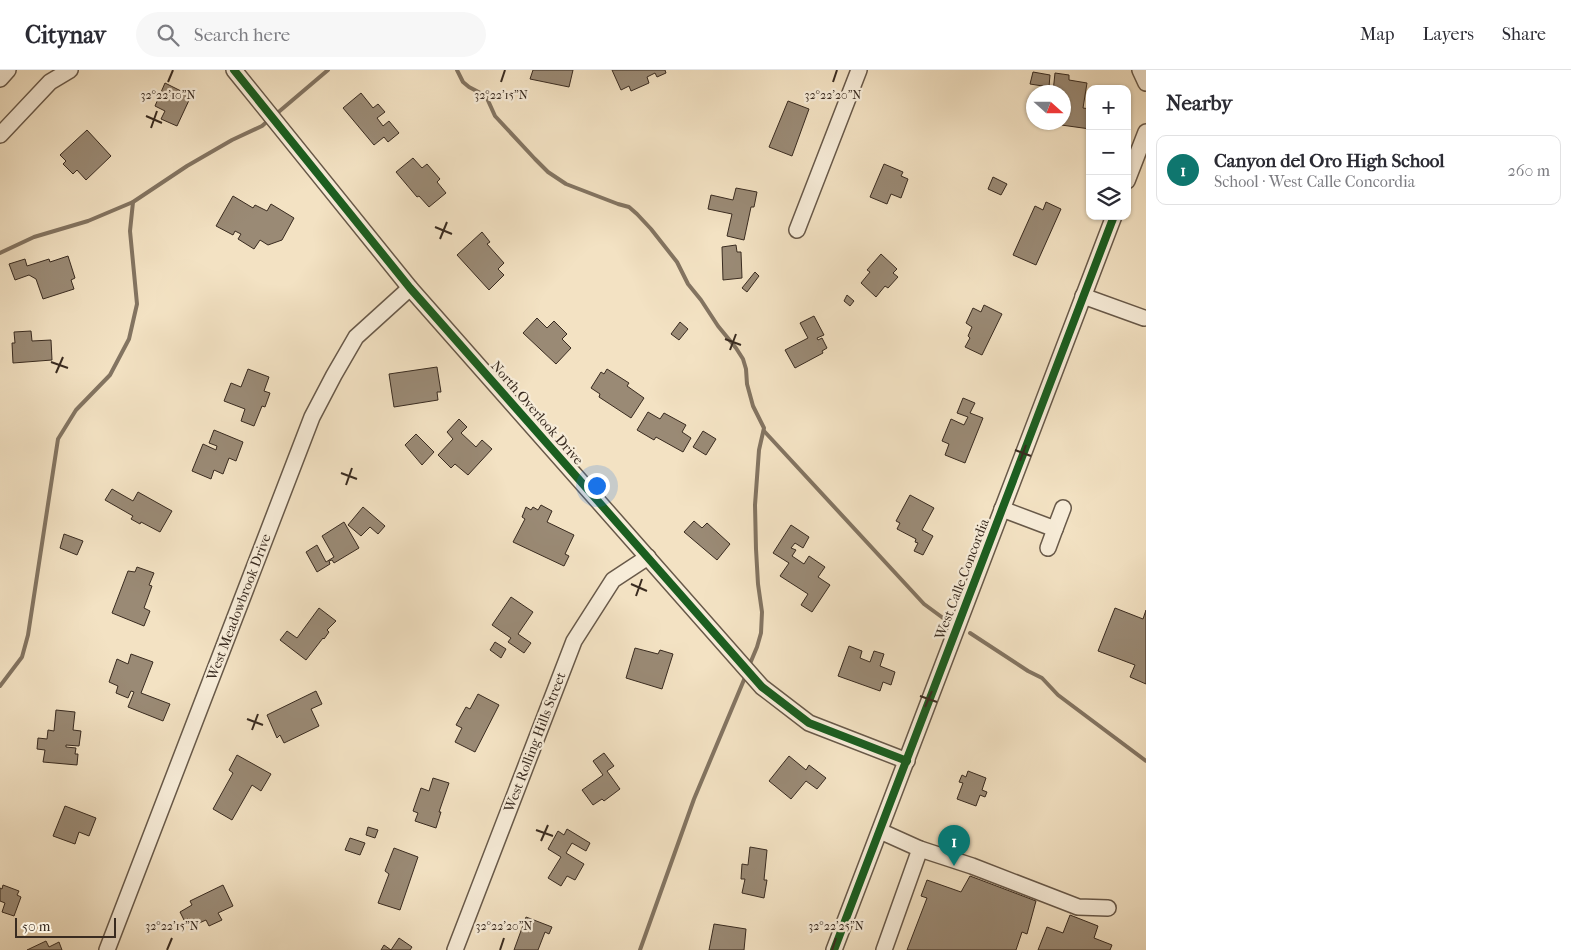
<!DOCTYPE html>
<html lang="en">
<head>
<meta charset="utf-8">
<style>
	body { margin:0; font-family:"IM FELL French Canon",serif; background:#f7f7f7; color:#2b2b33 }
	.controls { position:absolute; right:15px; top:15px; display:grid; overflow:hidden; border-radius:10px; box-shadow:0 1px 4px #0004 }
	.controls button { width:45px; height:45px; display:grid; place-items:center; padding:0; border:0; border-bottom:1px solid #e1e1e2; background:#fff; color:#2b2b33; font:25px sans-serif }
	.compass { position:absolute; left:1026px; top:15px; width:45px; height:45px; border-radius:50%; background:#fff; box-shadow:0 1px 4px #0004; rotate:111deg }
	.scale { position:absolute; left:15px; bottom:12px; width:101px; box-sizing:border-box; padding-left:5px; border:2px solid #392b20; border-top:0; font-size:14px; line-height:18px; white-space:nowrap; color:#392b20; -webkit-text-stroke:4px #f7ecd8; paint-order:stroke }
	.you { position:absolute; left:596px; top:415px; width:18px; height:18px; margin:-12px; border:4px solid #fff; border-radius:50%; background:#1a73e8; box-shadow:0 0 0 8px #1a73e833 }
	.badge { display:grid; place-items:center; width:32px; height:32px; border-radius:50%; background:#0f766e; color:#fff; font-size:16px; font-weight:700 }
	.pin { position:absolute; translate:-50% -41px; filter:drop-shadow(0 1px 2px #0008) }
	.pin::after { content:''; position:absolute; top:26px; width:18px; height:15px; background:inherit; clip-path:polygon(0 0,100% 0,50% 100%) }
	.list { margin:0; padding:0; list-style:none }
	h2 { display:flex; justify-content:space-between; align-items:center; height:65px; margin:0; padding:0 20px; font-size:21px }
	h2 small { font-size:16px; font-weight:400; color:#7c7c81 }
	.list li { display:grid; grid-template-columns:32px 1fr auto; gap:15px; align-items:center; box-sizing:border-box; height:70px; margin:0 10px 10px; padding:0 10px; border:1px solid #e1e1e2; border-radius:10px }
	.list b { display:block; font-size:19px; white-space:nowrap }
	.list p { margin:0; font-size:16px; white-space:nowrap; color:#7c7c81 }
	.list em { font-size:16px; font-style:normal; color:#7c7c81 }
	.icon { flex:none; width:28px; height:28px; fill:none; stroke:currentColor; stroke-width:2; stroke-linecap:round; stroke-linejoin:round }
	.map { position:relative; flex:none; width:1146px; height:880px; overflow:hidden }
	header { display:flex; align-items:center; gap:30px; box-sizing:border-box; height:70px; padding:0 25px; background:#fff; border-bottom:1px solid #e1e1e2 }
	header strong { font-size:24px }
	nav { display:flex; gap:28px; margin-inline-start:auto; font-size:18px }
	.search { width:350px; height:45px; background:#f7f7f7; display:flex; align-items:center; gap:12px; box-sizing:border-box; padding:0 18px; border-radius:28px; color:#7c7c81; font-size:19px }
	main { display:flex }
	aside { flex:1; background:#fff }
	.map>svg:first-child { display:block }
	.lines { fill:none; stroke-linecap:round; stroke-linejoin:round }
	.stream { stroke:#837461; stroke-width:4 }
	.building { fill:#9a8a75; stroke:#392b20 }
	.minor-casing { stroke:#685949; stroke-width:18 }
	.minor { stroke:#f7ecd8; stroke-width:15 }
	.cycleway-casing { stroke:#f7ecd8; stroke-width:11 }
	.cycleway { stroke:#1b5e20; stroke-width:8 }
	.ticks { fill:none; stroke:#392b20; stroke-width:2 }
	.labels { text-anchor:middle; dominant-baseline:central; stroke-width:4.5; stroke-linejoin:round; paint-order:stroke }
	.street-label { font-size:14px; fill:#392b20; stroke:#f7ecd8 }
	.ticks-label { font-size:12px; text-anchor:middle; fill:#392b20; stroke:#f7ecd8; stroke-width:4.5; stroke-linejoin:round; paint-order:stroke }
</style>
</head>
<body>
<header>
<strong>Citynav</strong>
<div class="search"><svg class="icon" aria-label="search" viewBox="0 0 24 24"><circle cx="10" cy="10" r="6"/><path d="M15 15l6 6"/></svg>Search here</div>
<nav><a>Map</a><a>Layers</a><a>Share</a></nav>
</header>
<main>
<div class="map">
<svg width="1146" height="880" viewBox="0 0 1146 880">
	<rect width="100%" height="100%" fill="#f3e2c3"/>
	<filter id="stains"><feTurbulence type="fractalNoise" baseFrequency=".004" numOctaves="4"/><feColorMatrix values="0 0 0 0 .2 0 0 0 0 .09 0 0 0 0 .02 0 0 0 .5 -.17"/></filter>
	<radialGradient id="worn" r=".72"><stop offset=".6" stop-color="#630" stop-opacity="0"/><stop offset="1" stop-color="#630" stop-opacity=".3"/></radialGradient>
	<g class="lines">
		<g class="stream">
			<path d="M 457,0 L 463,12 L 469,17 L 486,26 L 495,46 L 535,89 L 548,102 L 566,114 L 618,134 L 629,137 L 637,144 L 651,159 L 677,192 L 688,214 L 701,230 L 718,256 L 736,278 L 743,289 L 746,299 L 747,314 L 753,336 L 764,358 L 759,380 L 755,435 L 756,479 L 758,514 L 762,542 L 761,563 L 757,577 L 749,596"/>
			<path d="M 275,45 L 328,0"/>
			<path d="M 0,183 L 34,167 L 88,151 L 133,132 L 187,96 L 232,70 L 262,56 L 270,49"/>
			<path d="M 764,361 L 924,534 L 943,548"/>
			<path d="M 970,563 L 1028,601 L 1042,608 L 1058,625 L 1146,691"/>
			<path d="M 0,616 L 22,587 L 28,565 L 58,369 L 76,340 L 110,305 L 129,269 L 137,234 L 130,161 L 133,132"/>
			<path d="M 640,880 L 694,729 L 746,605"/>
		</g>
	</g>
	<g class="building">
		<path d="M 533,0 L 573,0 L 569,17 L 530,9 Z"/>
		<path d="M 612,0 L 665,0 L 666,3 L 657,7 L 655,3 L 647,7 L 649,13 L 631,21 L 629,16 L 621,20 Z"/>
		<path d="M 1033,2 L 1050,5 L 1049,17 L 1030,14 Z"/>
		<path d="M 1055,3 L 1069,5 L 1069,10 L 1087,13 L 1083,38 L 1090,39 L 1090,59 L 1054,54 L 1054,52 L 1064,52 L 1064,22 L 1053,22 Z"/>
		<path d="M 165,13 L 191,26 L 177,56 L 161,49 L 165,41 L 155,36 Z"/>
		<path d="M 361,23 L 373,38 L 378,34 L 385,42 L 377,48 L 383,56 L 389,51 L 399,63 L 388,72 L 384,67 L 374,75 L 343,38 Z"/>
		<path d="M 788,31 L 809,39 L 792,86 L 769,77 Z"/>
		<path d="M 87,60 L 111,86 L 86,110 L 77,100 L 73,104 L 63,94 L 66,91 L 60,85 Z"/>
		<path d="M 413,88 L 422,98 L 427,94 L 440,109 L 437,112 L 446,123 L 429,137 L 419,126 L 417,127 L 396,102 Z"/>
		<path d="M 884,94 L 903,102 L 901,106 L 908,109 L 901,128 L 891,124 L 887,134 L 870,127 Z"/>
		<path d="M 993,107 L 1007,114 L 1001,125 L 988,119 Z"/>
		<path d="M 736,118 L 757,122 L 754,137 L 751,137 L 744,170 L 727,166 L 732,144 L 708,139 L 711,125 L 733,130 Z"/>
		<path d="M 233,126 L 253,138 L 255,135 L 267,141 L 271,134 L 294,148 L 282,170 L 268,175 L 260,170 L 254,179 L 238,169 L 241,164 L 235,161 L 233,165 L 216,156 Z"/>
		<path d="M 1046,132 L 1061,139 L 1036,195 L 1013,185 L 1035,136 L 1043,140 Z"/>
		<path d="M 482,162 L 490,172 L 487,174 L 504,193 L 498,199 L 504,205 L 489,220 L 457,185 Z"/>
		<path d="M 736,175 L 737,182 L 741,182 L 742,208 L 723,210 L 722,177 Z"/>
		<path d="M 881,184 L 897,199 L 893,203 L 898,207 L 888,218 L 885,216 L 876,227 L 861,213 L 870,202 L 867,200 Z"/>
		<path d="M 68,186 L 75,208 L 71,210 L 74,219 L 43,229 L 36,209 L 29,205 L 15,210 L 9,194 L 25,189 L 27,196 L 49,189 L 50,192 Z"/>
		<path d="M 755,202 L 759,206 L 747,222 L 742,218 Z"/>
		<path d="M 847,225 L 854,231 L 850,236 L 844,231 Z"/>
		<path d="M 984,235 L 1002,244 L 982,285 L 965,277 L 970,268 L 968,266 L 972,257 L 966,253 L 973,238 L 981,242 Z"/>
		<path d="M 814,246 L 824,265 L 817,268 L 818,270 L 822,268 L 827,278 L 822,281 L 823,283 L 795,298 L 785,280 L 808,268 L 800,253 Z"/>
		<path d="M 537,248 L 547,258 L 554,251 L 567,264 L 562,269 L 571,278 L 556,294 L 523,263 Z"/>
		<path d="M 680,252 L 688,259 L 679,270 L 671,264 Z"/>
		<path d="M 31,261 L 32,271 L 51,270 L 52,290 L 13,293 L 12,273 L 15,273 L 14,262 Z"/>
		<path d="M 437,297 L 441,322 L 437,322 L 438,330 L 394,337 L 389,304 Z"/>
		<path d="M 248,299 L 269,307 L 264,321 L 270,323 L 265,337 L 262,336 L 254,356 L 241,351 L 245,339 L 224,331 L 231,313 L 241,317 Z"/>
		<path d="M 607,299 L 629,313 L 627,316 L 644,328 L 631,348 L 599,327 L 600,324 L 591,318 L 601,302 L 604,304 Z"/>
		<path d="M 963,328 L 975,333 L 970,343 L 983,348 L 965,393 L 945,385 L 949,374 L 942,371 L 951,349 L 964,355 L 968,347 L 957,343 Z"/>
		<path d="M 648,342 L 660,349 L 664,343 L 686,355 L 682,362 L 691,368 L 683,382 L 656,367 L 654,370 L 637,360 Z"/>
		<path d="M 459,349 L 467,357 L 461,363 L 476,377 L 482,370 L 492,379 L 468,405 L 455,394 L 451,398 L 438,385 L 453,369 L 447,362 Z"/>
		<path d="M 214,360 L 243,372 L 236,391 L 229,388 L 223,404 L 214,400 L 211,409 L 192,401 L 203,374 L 216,380 L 217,376 L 209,373 Z"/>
		<path d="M 703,361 L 716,369 L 706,385 L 693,377 Z"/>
		<path d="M 416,364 L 434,382 L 422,395 L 405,375 Z"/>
		<path d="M 112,419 L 133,431 L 138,422 L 172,441 L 160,462 L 141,452 L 140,454 L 131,449 L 133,446 L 105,430 Z"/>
		<path d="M 910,425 L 934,438 L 922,460 L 933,466 L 923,485 L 914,481 L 918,473 L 915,472 L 916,469 L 897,459 L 900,453 L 896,451 Z"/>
		<path d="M 541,435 L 552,441 L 547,452 L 574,465 L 565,484 L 569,486 L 564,496 L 513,472 L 525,449 L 522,447 L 526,437 L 531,440 L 533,437 L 538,440 Z"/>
		<path d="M 363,437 L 385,456 L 378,464 L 370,457 L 361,466 L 348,455 Z"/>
		<path d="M 694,451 L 702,458 L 707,453 L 730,474 L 717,490 L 684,462 Z"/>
		<path d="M 344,452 L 359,478 L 334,493 L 332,490 L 329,491 L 330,494 L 317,502 L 306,482 L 317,475 L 326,492 L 334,487 L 322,466 Z"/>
		<path d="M 791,455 L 809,467 L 803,478 L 795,473 L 791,478 L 796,480 L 792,486 L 804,494 L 809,486 L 825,497 L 818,507 L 830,515 L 812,542 L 801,535 L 808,524 L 780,506 L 789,493 L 773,483 Z"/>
		<path d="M 64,464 L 83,471 L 77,485 L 60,478 Z"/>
		<path d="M 137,497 L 154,503 L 149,515 L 152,516 L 144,538 L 150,541 L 144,556 L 112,543 L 128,501 L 135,502 Z"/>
		<path d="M 511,527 L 533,542 L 518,564 L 531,573 L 524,583 L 508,572 L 511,568 L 492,555 Z"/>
		<path d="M 319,538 L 336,551 L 327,560 L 329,562 L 324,569 L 323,568 L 306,590 L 280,570 L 287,561 L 297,568 Z"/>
		<path d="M 1115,538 L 1143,549 L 1146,540 L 1146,614 L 1130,607 L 1135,595 L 1098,581 Z"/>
		<path d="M 495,572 L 506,579 L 501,588 L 490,580 Z"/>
		<path d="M 849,576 L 862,581 L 860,588 L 870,592 L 874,581 L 884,584 L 880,596 L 895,602 L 891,615 L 883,612 L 880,621 L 838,606 Z"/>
		<path d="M 635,578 L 658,584 L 660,580 L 673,584 L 662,619 L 626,608 Z"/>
		<path d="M 131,584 L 153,592 L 141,623 L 170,634 L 163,651 L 128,637 L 134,622 L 131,621 L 128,628 L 116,623 L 118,616 L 109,612 L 117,589 L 128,594 Z"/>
		<path d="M 316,621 L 322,634 L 311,639 L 319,656 L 284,673 L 280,665 L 277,668 L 267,645 Z"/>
		<path d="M 478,624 L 499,635 L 475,682 L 455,672 L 462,658 L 456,655 L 466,637 L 470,639 Z"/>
		<path d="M 56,640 L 75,642 L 73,660 L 81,661 L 79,676 L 66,675 L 66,677 L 76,678 L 75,684 L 78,684 L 77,695 L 43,692 L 45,680 L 37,679 L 38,668 L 47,669 L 48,660 L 54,661 Z"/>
		<path d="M 604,683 L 614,696 L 607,701 L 620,719 L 604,731 L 602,729 L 593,735 L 582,720 L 603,705 L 593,691 Z"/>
		<path d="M 237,685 L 271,704 L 261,721 L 252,715 L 232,750 L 213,739 L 233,703 L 229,700 Z"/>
		<path d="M 789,686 L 806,700 L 809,695 L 826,708 L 817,719 L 806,711 L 791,729 L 769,711 Z"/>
		<path d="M 968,701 L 986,708 L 982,720 L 987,722 L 985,727 L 980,725 L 976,736 L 957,729 L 963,713 L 959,712 L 962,705 L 966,707 Z"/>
		<path d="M 433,708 L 449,713 L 439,742 L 441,742 L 436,758 L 415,751 L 418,743 L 413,741 L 421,718 L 429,721 Z"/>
		<path d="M 65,736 L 96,748 L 89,766 L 79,762 L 75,774 L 53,766 Z"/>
		<path d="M 368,757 L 378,760 L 375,768 L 366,765 Z"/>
		<path d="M 567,759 L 590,773 L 586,781 L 572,773 L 566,783 L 584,794 L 575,810 L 567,806 L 561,816 L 548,808 L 561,787 L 548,779 L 558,761 L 564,765 Z"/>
		<path d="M 350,768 L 365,773 L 360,785 L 345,780 Z"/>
		<path d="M 750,777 L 767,780 L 764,810 L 767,810 L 764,828 L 742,823 L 745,809 L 741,809 L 742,794 L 748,795 Z"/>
		<path d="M 394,778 L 418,787 L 400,840 L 378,833 L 389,804 L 385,801 Z"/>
		<path d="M 970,806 L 1036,831 L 1027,864 L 1022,862 L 1016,880 L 907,880 L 927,828 L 921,826 L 927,810 L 961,822 Z"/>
		<path d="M 3,815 L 19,821 L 17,825 L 21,827 L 14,846 L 2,842 L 5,833 L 0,831 L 0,818 L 2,819 Z"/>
		<path d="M 223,815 L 233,836 L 218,843 L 222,850 L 209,856 L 206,850 L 197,854 L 195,851 L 192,853 L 188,849 L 184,850 L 180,842 L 192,835 L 190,831 Z"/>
		<path d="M 1070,845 L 1098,856 L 1094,868 L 1112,875 L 1110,880 L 1038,880 L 1047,857 L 1063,863 Z"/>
		<path d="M 526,847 L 552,857 L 549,864 L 545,862 L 538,880 L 514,880 Z"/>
		<path d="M 714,854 L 746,859 L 744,880 L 709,880 Z"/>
		<path d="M 399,868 L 412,877 L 410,880 L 381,880 L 384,875 L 391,880 Z"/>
		<path d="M 46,871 L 49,877 L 59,872 L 62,880 L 27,880 Z"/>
	</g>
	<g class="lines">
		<defs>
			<g id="minor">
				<path d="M 234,0 L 410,218 L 762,617 L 809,653 L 907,691"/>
				<path d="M 1140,0 L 1146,13"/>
				<path d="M 0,9 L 8,0"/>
				<path d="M 0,65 L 50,12 L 70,0"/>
				<path d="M 1127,111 L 1146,62"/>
				<path d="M 797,160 L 859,0"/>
				<path d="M 1083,226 L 1144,248"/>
				<path d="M 1002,439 L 1055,459 L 1063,438"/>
				<path d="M 1048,478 L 1055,459"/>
				<path d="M 880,761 L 920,779 L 972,796 L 1078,837 L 1108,838"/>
				<path d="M 107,880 L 312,347 L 334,305 L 356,267 L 410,218"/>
				<path d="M 455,880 L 574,571 L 613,510 L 648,487"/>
				<path d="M 834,880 L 1114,146"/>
				<path d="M 884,880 L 920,779"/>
			</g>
		</defs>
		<use href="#minor" class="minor-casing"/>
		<use href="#minor" class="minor"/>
		<defs>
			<g id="cycleway">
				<path d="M 234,0 L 410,218 L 762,617 L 809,653 L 907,691"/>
				<path d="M 834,880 L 1114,146"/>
			</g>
		</defs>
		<use href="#cycleway" class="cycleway-casing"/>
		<use href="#cycleway" class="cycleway"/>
	</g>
	<path class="ticks" d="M 168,12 L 173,0M 501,12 L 505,0M 833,12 L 837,0M 146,46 L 162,53M 151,58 L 157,41M 435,157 L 452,164M 440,169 L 447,152M 725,269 L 741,275M 730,280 L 736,264M 51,292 L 68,298M 56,303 L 63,287M 1015,380 L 1031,386M 1020,391 L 1026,375M 341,403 L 357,409M 346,415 L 352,398M 631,514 L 647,521M 636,526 L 642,509M 920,626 L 937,632M 925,637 L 932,621M 247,649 L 263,655M 252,660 L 258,644M 536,760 L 553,766M 541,771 L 548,755M 167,880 L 172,868M 500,880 L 504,868M 832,880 L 836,868"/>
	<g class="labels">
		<g class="street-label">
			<text transform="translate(537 343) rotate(49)">North Overlook Drive</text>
			<text transform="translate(962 509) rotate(-69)">West Calle Concordia</text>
			<text transform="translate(239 537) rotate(-69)">West Meadowbrook Drive</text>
			<text transform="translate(535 672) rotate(-69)">West Rolling Hills Street</text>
		</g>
	</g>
	<g class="ticks-label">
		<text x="168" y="29">32°22'10"N</text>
		<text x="501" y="29">32°22'15"N</text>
		<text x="833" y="29">32°22'20"N</text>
		<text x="172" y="860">32°22'15"N</text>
		<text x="504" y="860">32°22'20"N</text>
		<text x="836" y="860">32°22'25"N</text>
	</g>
	<rect width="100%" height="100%" filter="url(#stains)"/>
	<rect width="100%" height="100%" fill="url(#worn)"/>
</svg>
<div class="controls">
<button>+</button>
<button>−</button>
<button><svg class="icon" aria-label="layers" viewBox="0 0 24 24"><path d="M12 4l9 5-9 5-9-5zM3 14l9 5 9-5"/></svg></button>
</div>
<svg class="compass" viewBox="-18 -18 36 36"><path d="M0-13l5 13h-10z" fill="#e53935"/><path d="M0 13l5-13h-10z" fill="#7c7c81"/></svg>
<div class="scale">50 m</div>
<div class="you"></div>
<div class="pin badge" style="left:954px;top:796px">1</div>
</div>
<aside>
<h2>Nearby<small></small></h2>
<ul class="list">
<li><span class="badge">1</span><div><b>Canyon del Oro High School</b><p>School · West Calle Concordia</p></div><em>260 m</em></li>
</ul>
</aside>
</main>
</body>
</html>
